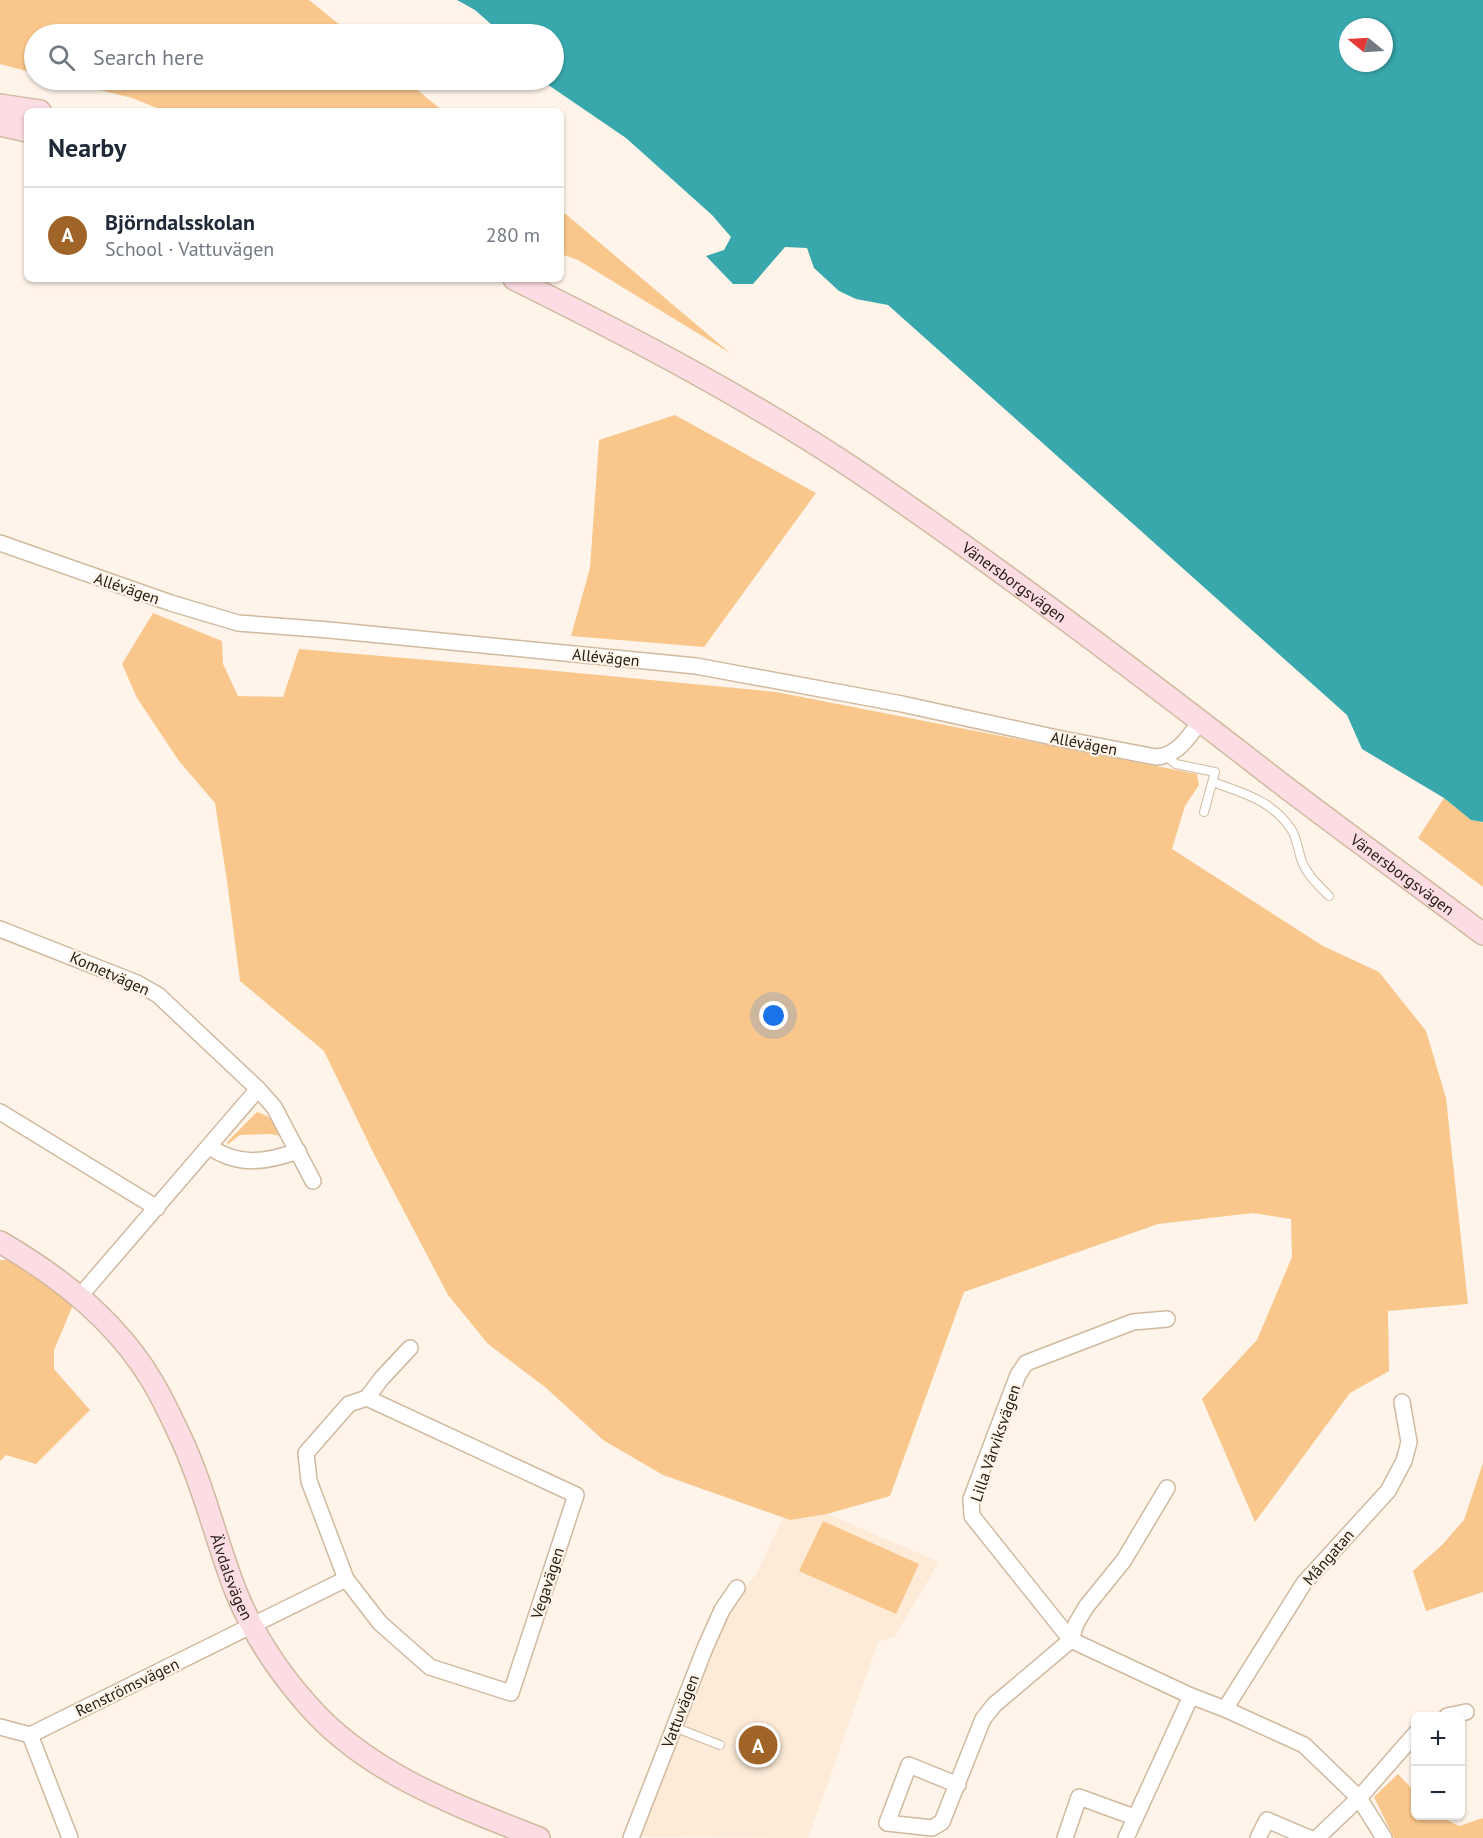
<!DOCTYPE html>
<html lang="en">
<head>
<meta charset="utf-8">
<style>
	body { margin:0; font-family:"PT Sans",sans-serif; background:#f6f6f7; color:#1f2937 }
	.controls { position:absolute; right:18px; bottom:18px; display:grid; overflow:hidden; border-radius:9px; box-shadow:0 2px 4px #0004 }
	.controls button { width:54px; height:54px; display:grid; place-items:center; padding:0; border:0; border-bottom:2px solid #e0e1e3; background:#fff; color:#1f2937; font:30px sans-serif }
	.compass { position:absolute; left:1339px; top:18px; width:54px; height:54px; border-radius:50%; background:#fff; box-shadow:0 2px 4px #0004; rotate:288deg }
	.you { position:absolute; left:774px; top:1016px; width:21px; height:21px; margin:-15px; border:4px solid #fff; border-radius:50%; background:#1a73e8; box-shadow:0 0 0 9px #1a73e833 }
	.badge { display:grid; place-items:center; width:39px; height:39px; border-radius:50%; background:#a16428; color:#fff; font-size:20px; font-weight:700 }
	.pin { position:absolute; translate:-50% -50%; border:3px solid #fff; box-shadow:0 2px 6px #0006 }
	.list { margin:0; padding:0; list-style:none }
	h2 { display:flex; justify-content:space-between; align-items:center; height:78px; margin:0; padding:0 24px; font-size:26px }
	h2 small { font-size:20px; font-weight:400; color:#747a83 }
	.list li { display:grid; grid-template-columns:39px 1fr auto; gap:18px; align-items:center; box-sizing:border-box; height:96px; padding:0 24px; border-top:2px solid #e0e1e3 }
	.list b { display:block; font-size:22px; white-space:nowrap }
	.list p { margin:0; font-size:20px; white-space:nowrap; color:#747a83 }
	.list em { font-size:20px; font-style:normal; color:#747a83 }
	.icon { flex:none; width:33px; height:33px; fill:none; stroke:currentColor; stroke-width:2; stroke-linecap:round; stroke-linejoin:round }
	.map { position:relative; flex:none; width:1483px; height:1838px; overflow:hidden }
	.search { position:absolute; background:#fff; box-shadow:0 2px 4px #0004; left:24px; top:24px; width:540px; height:66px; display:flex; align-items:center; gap:15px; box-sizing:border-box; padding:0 21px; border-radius:33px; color:#747a83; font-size:22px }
	.panel { position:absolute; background:#fff; box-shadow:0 2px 4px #0004; left:24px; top:108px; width:540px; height:174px; border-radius:9px }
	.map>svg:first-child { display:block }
	.built { fill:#fdebd7 }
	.green { fill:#f9c78c }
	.water { fill:#39a8ad; fill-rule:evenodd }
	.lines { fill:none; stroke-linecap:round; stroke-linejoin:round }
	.lane-casing { stroke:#d0b99f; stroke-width:10 }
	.street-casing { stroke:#d0b99f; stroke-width:18 }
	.secondary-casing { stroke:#d0b99f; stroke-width:24 }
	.lane { stroke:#fff; stroke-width:8 }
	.street { stroke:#fff; stroke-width:15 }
	.secondary { stroke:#fcdde4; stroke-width:21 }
	.labels { text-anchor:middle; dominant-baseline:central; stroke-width:4.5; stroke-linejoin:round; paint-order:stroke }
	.street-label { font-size:16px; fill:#282016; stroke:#fef4e9 }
</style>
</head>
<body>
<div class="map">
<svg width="1483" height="1838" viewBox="0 0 1483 1838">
	<rect width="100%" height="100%" fill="#fef4e9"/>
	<path class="built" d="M 827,1514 L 939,1562 L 894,1637 L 878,1642 L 808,1838 L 637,1837 L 709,1654 L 733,1603 L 757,1573 L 783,1518 L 790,1520 Z"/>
	<g class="green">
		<path d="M 0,0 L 309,0 L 351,34 L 34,34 L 34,73 L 0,64 Z"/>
		<path d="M 59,80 L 405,80 L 443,111 L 165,111 L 132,98 Z"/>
		<path d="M 561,210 L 730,353 L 578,260 L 561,254 Z"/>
		<path d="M 675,415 L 816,493 L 704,647 L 571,636 L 590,568 L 599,440 Z"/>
		<path d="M 153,613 L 222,641 L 223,664 L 238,696 L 283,697 L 299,649 L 535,669 L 776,692 L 1197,774 L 1199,785 L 1185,806 L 1172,849 L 1323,946 L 1379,972 L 1426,1031 L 1446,1098 L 1468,1304 L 1388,1311 L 1389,1371 L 1350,1393 L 1255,1522 L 1202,1399 L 1257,1340 L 1292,1257 L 1291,1219 L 1253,1213 L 1158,1224 L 964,1292 L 890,1496 L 827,1514 L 790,1520 L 663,1475 L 603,1440 L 545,1387 L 488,1344 L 448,1295 L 374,1154 L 324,1051 L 240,981 L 227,881 L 215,803 L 179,761 L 137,698 L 122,664 Z"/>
		<path d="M 1444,798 L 1471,820 L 1483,822 L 1483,887 L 1418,838 Z"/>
		<path d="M 257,1112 C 271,1116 276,1123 282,1136 L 269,1134 L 240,1135 L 227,1145 L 228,1141 Z"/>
		<path d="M 0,1260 L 10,1260 L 73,1305 L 54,1350 L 54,1369 L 90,1410 L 36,1464 L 6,1455 L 0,1461 Z"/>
		<path d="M 1483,1463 L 1483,1592 L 1426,1611 L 1413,1571 L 1442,1545 L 1464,1520 Z"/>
		<path d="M 823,1521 L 919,1564 L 896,1614 L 799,1571 Z"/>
		<path d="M 1398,1774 L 1415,1792 L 1416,1816 L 1439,1816 L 1459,1826 L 1483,1818 L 1483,1838 L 1394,1838 L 1374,1797 Z"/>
	</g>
	<path class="water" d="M 457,0 L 1483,0 L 1483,822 L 1471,820 L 1444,798 L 1362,749 L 1347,715 L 888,305 L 856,299 L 839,291 L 814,268 L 807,248 L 785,247 L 753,284 L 733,284 L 706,256 L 724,250 L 731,237 L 712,215 L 626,138 L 541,80 L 554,80 L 554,34 L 502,34 L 475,10 ZM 1348,27 L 1384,27 L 1384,63 L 1348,63 Z"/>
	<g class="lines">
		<defs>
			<g id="lane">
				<path d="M 1167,757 L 1176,764 L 1215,772 L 1204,812"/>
				<path d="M 1213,782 C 1242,793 1272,800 1291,829 C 1297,838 1298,849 1301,859 C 1306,874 1318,885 1329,896"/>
				<path d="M 674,1727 L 720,1745"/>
			</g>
			<g id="street">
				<path d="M 0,543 L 171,603 L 238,623 L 329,630 L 696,666 L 902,704 L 1057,738 L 1156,757 C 1177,756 1189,737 1201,720"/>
				<path d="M 0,929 L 137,983 L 158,995 L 258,1089 L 274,1107 L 313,1181"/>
				<path d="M 0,1112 L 157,1208"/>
				<path d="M 210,1147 C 239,1167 267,1162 298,1151"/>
				<path d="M 80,1296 L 258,1089"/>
				<path d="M 1167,1319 L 1133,1322 L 1026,1363 L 1018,1375 L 971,1499 L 972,1516 L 1071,1640 L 1191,1696 L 1225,1709 L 1304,1745 L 1359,1798 L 1384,1838"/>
				<path d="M 367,1398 L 576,1495 L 511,1693 L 430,1667 L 380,1623 L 346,1579 L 309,1481 L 306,1453 L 349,1404 Z"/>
				<path d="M 367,1398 L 381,1379 L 410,1348"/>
				<path d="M 1225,1709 L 1304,1583 L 1388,1491 L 1404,1461 L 1409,1442 L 1402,1402"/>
				<path d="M 1447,1716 L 1466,1712"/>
				<path d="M 0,1727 L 30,1735 L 346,1579"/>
				<path d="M 30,1735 L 70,1838"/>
				<path d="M 958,1785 L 909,1765 L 887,1823 L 932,1828 L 942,1822 L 983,1719 L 994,1705 L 1071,1640 L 1076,1624 L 1086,1607 L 1124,1560 L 1167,1488"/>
				<path d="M 631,1838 L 705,1648 L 722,1610 L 737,1588"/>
				<path d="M 1065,1838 L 1079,1797 L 1134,1817"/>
				<path d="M 1126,1838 L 1191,1696"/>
				<path d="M 1258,1838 L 1267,1820 L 1309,1838"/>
				<path d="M 1317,1838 L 1359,1798 L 1416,1733"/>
			</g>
			<g id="secondary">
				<path d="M 0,105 L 40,111"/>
				<path d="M 0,125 L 27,131"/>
				<path id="s1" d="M 514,279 C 633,338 752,400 863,475 C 1004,571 1140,674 1275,779 C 1344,832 1414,882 1483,934"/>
				<path id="s2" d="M 0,1242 C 59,1276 117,1322 152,1381 C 163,1399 172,1419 181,1438 C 204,1487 216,1541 236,1592 C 252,1631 278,1671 306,1703 C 366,1773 455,1805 539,1838"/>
			</g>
		</defs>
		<use href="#lane" class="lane-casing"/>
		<use href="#street" class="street-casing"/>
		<use href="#secondary" class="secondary-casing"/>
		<use href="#lane" class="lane"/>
		<use href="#street" class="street"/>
		<use href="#secondary" class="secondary"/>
	</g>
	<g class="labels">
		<g class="street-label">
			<text stroke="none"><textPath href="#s1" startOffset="586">Vänersborgsvägen</textPath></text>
			<text transform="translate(127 588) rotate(19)">Allévägen</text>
			<text transform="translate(606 657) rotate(6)">Allévägen</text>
			<text transform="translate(1084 743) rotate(11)">Allévägen</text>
			<text stroke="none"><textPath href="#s1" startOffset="1072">Vänersborgsvägen</textPath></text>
			<text transform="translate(110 973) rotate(24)">Kometvägen</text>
			<text transform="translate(995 1443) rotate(-71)">Lilla Vårviksvägen</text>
			<text transform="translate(1328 1557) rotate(-49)">Mångatan</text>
			<text stroke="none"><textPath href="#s2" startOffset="420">Älvdalsvägen</textPath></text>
			<text transform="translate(547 1583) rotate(-72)">Vegavägen</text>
			<text transform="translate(127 1687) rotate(-26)">Renströmsvägen</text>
			<text transform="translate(680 1711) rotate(-69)">Vattuvägen</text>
		</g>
	</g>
</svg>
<div class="controls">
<button>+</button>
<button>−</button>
</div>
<svg class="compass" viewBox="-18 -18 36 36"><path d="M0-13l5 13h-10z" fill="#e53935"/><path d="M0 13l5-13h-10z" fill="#747a83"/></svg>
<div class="you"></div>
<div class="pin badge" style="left:758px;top:1745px">A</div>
<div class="search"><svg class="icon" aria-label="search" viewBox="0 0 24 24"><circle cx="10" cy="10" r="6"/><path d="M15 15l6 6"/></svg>Search here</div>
<section class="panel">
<h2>Nearby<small></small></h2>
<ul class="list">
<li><span class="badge">A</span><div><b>Björndalsskolan</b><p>School · Vattuvägen</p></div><em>280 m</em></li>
</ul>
</section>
</div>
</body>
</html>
